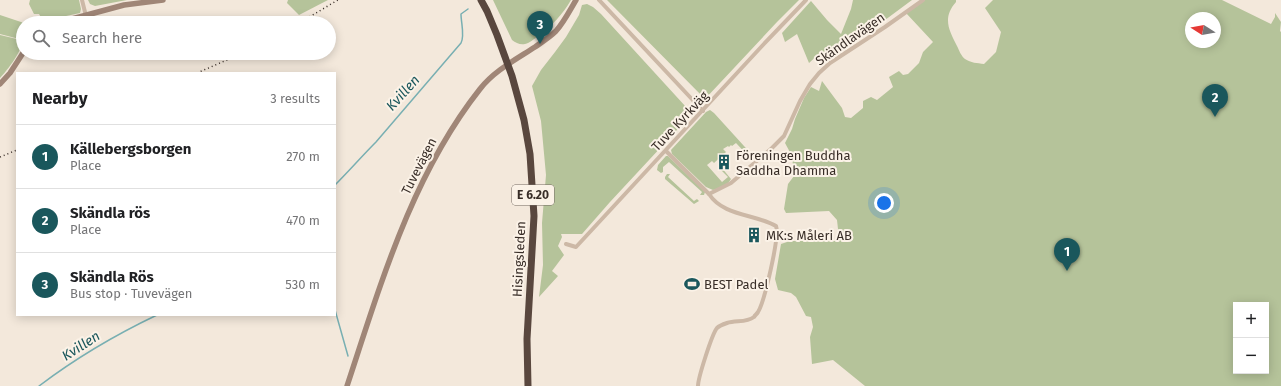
<!DOCTYPE html>
<html lang="en">
<head>
<meta charset="utf-8">
<style>
	body { margin:0; font-family:"Fira Sans",sans-serif; background:#f6f6f6; color:#202124 }
	.controls { position:absolute; right:12px; bottom:12px; display:grid; overflow:hidden; border-radius:0px; box-shadow:0 2px 10px #0003 }
	.controls button { width:36px; height:36px; display:grid; place-items:center; padding:0; border:0; border-bottom:1px solid #e0e0e0; background:#fff; color:#202124; font:20px sans-serif }
	.compass { position:absolute; left:1185px; top:12px; width:36px; height:36px; border-radius:50%; background:#fff; box-shadow:0 2px 10px #0003; rotate:281deg }
	.you { position:absolute; left:884px; top:203px; width:14px; height:14px; margin:-10px; border:3px solid #fff; border-radius:50%; background:#1a73e8; box-shadow:0 0 0 6px #1a73e833 }
	.badge { display:grid; place-items:center; width:26px; height:26px; border-radius:50%; background:#1a575c; color:#fff; font-size:13px; font-weight:700 }
	.pin { position:absolute; translate:-50% -33px; filter:drop-shadow(0 1px 2px #0008) }
	.pin::after { content:''; position:absolute; top:21px; width:14px; height:12px; background:inherit; clip-path:polygon(0 0,100% 0,50% 100%) }
	.list { margin:0; padding:0; list-style:none }
	h2 { display:flex; justify-content:space-between; align-items:center; height:52px; margin:0; padding:0 16px; font-size:17px }
	h2 small { font-size:13px; font-weight:400; color:#757577 }
	.list li { display:grid; grid-template-columns:26px 1fr auto; gap:12px; align-items:center; box-sizing:border-box; height:64px; padding:0 16px; border-top:1px solid #e0e0e0 }
	.list b { display:block; font-size:15px; white-space:nowrap }
	.list p { margin:0; font-size:13px; white-space:nowrap; color:#757577 }
	.list em { font-size:13px; font-style:normal; color:#757577 }
	.icon { flex:none; width:22px; height:22px; fill:none; stroke:currentColor; stroke-width:2; stroke-linecap:round; stroke-linejoin:round }
	.map { position:relative; flex:none; width:1281px; height:386px; overflow:hidden }
	.search { position:absolute; background:#fff; box-shadow:0 2px 10px #0003; left:16px; top:16px; width:320px; height:44px; display:flex; align-items:center; gap:10px; box-sizing:border-box; padding:0 14px; border-radius:22px; color:#757577; font-size:15px }
	.panel { position:absolute; background:#fff; box-shadow:0 2px 10px #0003; left:16px; top:72px; width:320px; height:244px; border-radius:0px }
	.map>svg:first-child { display:block }
	.green { fill:#b5c39a; fill-rule:evenodd }
	.lines { fill:none; stroke-linecap:round; stroke-linejoin:round }
	.stream { stroke:#78afb2; stroke-width:1.5 }
	.street { stroke:#ccb8a6; stroke-width:4 }
	.secondary { stroke:#a08677; stroke-width:5.5 }
	.highway { stroke:#59473e; stroke-width:7 }
	.rail { stroke:#382d27; stroke-width:1.5; stroke-dasharray:1 3; stroke-linecap:butt }
	.labels { text-anchor:middle; dominant-baseline:central; stroke-width:4; stroke-linejoin:round; paint-order:stroke }
	.shield { fill:#fbf2e7; stroke:#726861; stroke-width:1 }
	.shield-label { font-size:12px; font-weight:bold; fill:#382d27 }
	.street-label { font-size:13px; fill:#382d27; stroke:#fbf2e7 }
	.poi-label { font-size:13px; fill:#382d27; stroke:#fbf2e7; text-anchor:start }
	.water-label { font-size:14px; font-style:italic; fill:#1a575c; stroke:#fbf2e7 }
</style>
</head>
<body>
<div class="map">
<svg width="1281" height="386" viewBox="0 0 1281 386">
	<rect width="100%" height="100%" fill="#f3e8db"/>
	<g class="green">
		<path d="M 30,0 L 79,0 L 81,9 L 80,13 L 43,21 L 39,14 L 34,14 L 29,4 Z"/>
		<path d="M 88,0 L 127,0 L 95,6 L 90,4 Z"/>
		<path d="M 288,0 L 328,0 L 299,15 L 287,3 Z"/>
		<path d="M 493,0 L 571,0 C 562,15 553,25 538,36 C 534,39 530,43 525,44 C 520,45 516,43 512,40 Z"/>
		<path d="M 607,0 L 799,0 L 777,22 L 705,99 Z"/>
		<path d="M 853,0 L 912,0 L 854,43 L 836,54 L 821,52 L 809,63 L 797,34 L 785,42 L 782,33 L 811,1 L 827,20 L 841,34 L 851,9 Z"/>
		<path d="M 925,0 L 956,0 L 956,2 C 942,18 949,30 957,46 C 959,50 961,56 965,59 C 971,63 977,63 984,64 L 996,52 L 1001,32 L 985,8 L 993,0 L 1222,0 L 1271,24 L 1275,17 L 1275,13 L 1281,22 L 1280,31 L 1281,32 L 1281,386 L 865,386 L 833,360 L 812,364 L 810,337 L 813,327 L 811,317 L 806,316 L 796,297 L 791,293 L 778,290 L 775,279 L 781,244 L 790,241 L 837,241 L 839,238 L 837,220 L 829,211 L 786,213 L 784,209 L 788,184 L 794,176 L 792,156 L 785,143 L 792,129 L 795,119 L 804,98 L 811,87 L 819,91 L 822,81 L 842,108 L 845,117 L 851,118 L 863,108 L 863,101 L 871,97 L 877,100 L 893,87 L 889,77 L 899,71 L 903,75 L 908,74 L 919,63 L 923,52 L 933,42 L 906,13 ZM 1191,18 L 1215,18 L 1215,42 L 1191,42 ZM 1236,305 L 1266,305 L 1266,371 L 1236,371 Z"/>
		<path d="M 587,4 L 593,7 L 601,14 L 686,107 L 689,117 L 610,202 L 582,234 L 561,234 L 562,237 L 558,246 L 564,255 L 552,271 L 558,276 L 539,297 L 543,265 L 542,223 L 546,175 L 541,121 L 532,86 L 541,70 L 555,52 L 566,37 L 579,15 L 582,5 Z"/>
		<path d="M 0,15 L 24,23 L 23,40 L 0,34 Z"/>
		<path d="M 0,35 L 21,40 C 24,50 7,70 0,78 Z"/>
		<path d="M 710,110 L 714,113 L 754,157 L 751,159 L 736,143 L 732,146 L 731,145 L 729,147 L 728,146 L 723,149 L 726,152 L 714,163 L 712,161 L 707,165 L 722,182 L 728,177 L 720,169 L 721,167 L 731,179 C 728,185 720,188 713,190 L 706,187 L 672,154 L 671,150 L 706,112 Z"/>
		<path d="M 666,156 L 668,156 L 705,192 L 704,195 L 700,195 L 702,192 L 669,162 L 663,167 L 663,172 L 661,173 L 657,170 L 658,165 Z"/>
		<path d="M 667,174 L 670,174 L 668,177 L 694,201 L 697,199 L 699,201 L 694,204 L 665,179 L 665,177 Z"/>
	</g>
	<g class="lines">
		<g class="stream">
			<path d="M 335,185 C 349,171 362,156 376,142 L 461,43 C 465,36 461,23 461,14 L 468,9"/>
			<path d="M 335,310 L 348,356"/>
			<path d="M 39,386 C 76,358 115,335 157,315"/>
		</g>
		<g class="street">
			<path d="M 82,0 L 86,16"/>
			<path d="M 599,0 L 703,111"/>
			<path d="M 666,151 L 709,194 L 731,183 L 772,148 L 784,136 L 800,101 L 810,84 L 819,73 L 830,63 L 885,27 L 923,0"/>
			<path d="M 566,244 L 576,247 L 762,46 L 806,0"/>
			<path d="M 698,386 C 698,378 712,334 717,328 C 719,326 724,324 727,323 C 736,320 746,323 754,317 C 755,315 757,314 758,312 C 764,303 780,236 776,226 C 755,214 723,216 709,194"/>
		</g>
		<g class="secondary">
			<path d="M 57,23 L 124,5 L 163,0"/>
			<path d="M 0,84 L 10,73 L 23,53"/>
			<path d="M 347,386 C 381,283 412,175 480,89 C 494,71 515,60 535,47 C 542,42 550,37 556,31 C 564,22 570,10 576,0"/>
		</g>
		<path class="highway" d="M 481,0 L 487,11 L 497,35 L 512,76 L 524,120 L 530,154 L 534,216 L 527,339 L 528,386"/>
		<g class="rail">
			<path d="M 299,23 L 338,0"/>
			<path d="M 197,73 L 243,53"/>
			<path d="M 0,157 L 17,150"/>
		</g>
	</g>
	<defs>
		<symbol id="building-bare" viewBox="-9 -9 18 18"><path d="M-4-6H4V6H1V3H-1V6H-4ZM-2.5-4.3h1.7v1.8h-1.7ZM.8-4.3h1.7v1.8H.8ZM-2.5-1h1.7V.8h-1.7ZM.8-1h1.7V.8H.8Z" fill="#1a575c" stroke="#fbf2e7" stroke-width="2.5" paint-order="stroke"/></symbol>
		<symbol id="stadium-bare" viewBox="-9 -9 18 18"><path d="M0-5a6.5 5 0 1 0 0 10a6.5 5 0 1 0 0-10ZM-3.5-1.8h7v3.6h-7Z" fill="#1a575c" stroke="#fbf2e7" stroke-width="2.5" paint-order="stroke"/></symbol>
	</defs>
	<g fill-rule="evenodd">
		<use href="#building-bare" x="713" y="151" width="22" height="22"/>
		<use href="#building-bare" x="743" y="224" width="22" height="22"/>
		<use href="#stadium-bare" x="681" y="273" width="22" height="22"/>
	</g>
	<g class="labels">
		<rect class="shield" x="512" y="185" width="42" height="20" rx="3"/>
		<g class="shield-label">
			<text x="533" y="195">E 6.20</text>
		</g>
		<g class="street-label">
			<text transform="translate(850 39) rotate(-35)">Skändlavägen</text>
			<text transform="translate(680 121) rotate(-47)">Tuve Kyrkväg</text>
			<text transform="translate(419 166) rotate(-63)">Tuvevägen</text>
			<text transform="translate(519 259) rotate(-87)">Hisingsleden</text>
		</g>
		<g class="poi-label">
			<text x="736" y="155">Föreningen Buddha<tspan x="736" dy="15">Saddha Dhamma</tspan></text>
			<text x="766" y="235">MK:s Måleri AB</text>
			<text x="704" y="284">BEST Padel</text>
		</g>
		<g class="water-label">
			<text transform="translate(403 93) rotate(-48)">Kvillen</text>
			<text transform="translate(81 346) rotate(-33)">Kvillen</text>
		</g>
	</g>
</svg>
<div class="controls">
<button>+</button>
<button>−</button>
</div>
<svg class="compass" viewBox="-18 -18 36 36"><path d="M0-13l5 13h-10z" fill="#e53935"/><path d="M0 13l5-13h-10z" fill="#757577"/></svg>
<div class="you"></div>
<div class="pin badge" style="left:1067px;top:271px">1</div>
<div class="pin badge" style="left:1215px;top:117px">2</div>
<div class="pin badge" style="left:540px;top:44px">3</div>
<div class="search"><svg class="icon" aria-label="search" viewBox="0 0 24 24"><circle cx="10" cy="10" r="6"/><path d="M15 15l6 6"/></svg>Search here</div>
<section class="panel">
<h2>Nearby<small>3 results</small></h2>
<ul class="list">
<li><span class="badge">1</span><div><b>Källebergsborgen</b><p>Place</p></div><em>270 m</em></li>
<li><span class="badge">2</span><div><b>Skändla rös</b><p>Place</p></div><em>470 m</em></li>
<li><span class="badge">3</span><div><b>Skändla Rös</b><p>Bus stop · Tuvevägen</p></div><em>530 m</em></li>
</ul>
</section>
</div>
</body>
</html>
